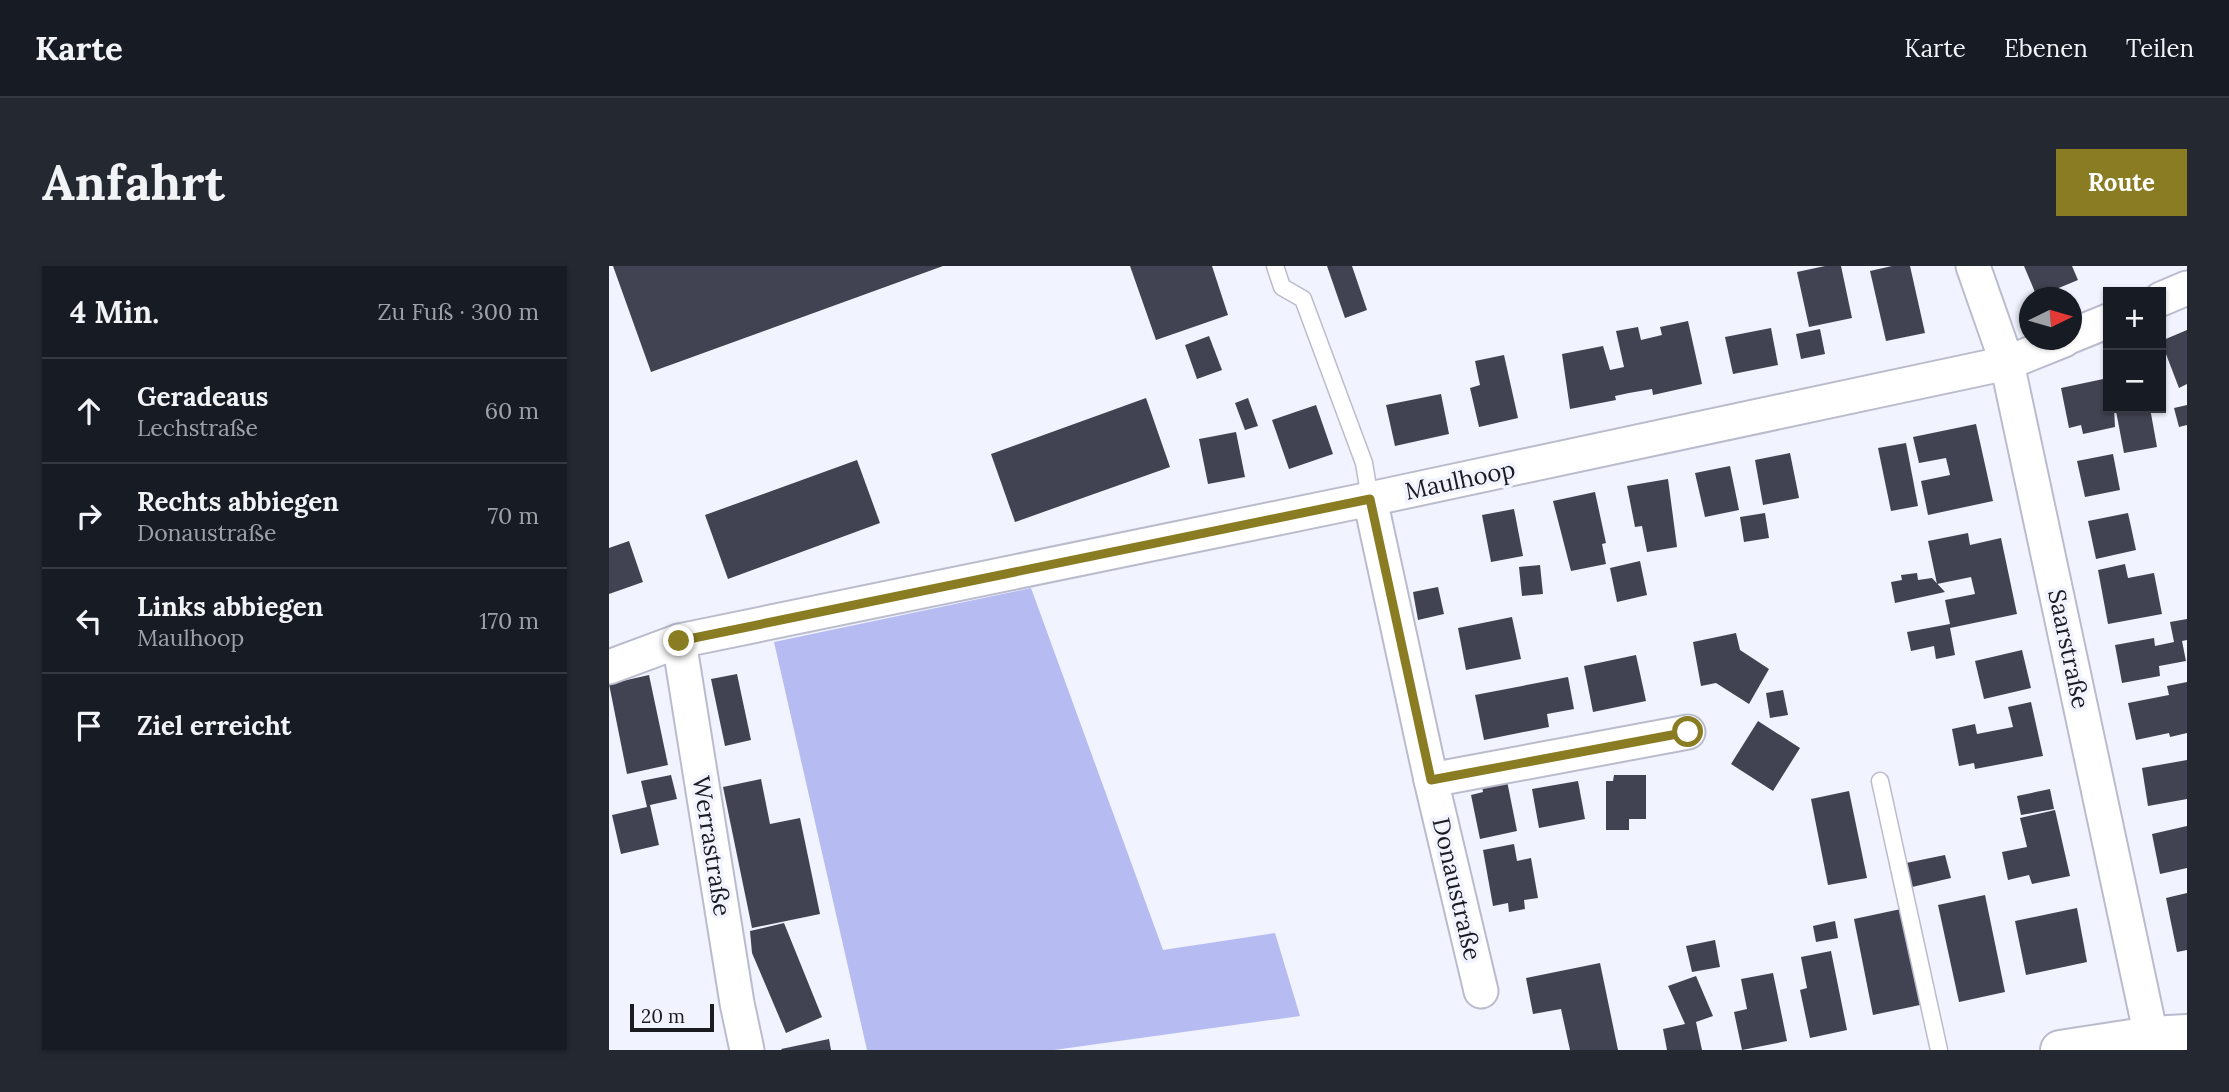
<!DOCTYPE html>
<html lang="de">
<head>
<meta charset="utf-8">
<style>
	body { margin:0; font-family:Lora,serif; background:#242831; color:#f1f3f6 }
	.controls { position:absolute; right:21px; top:21px; display:grid; overflow:hidden; border-radius:0px; box-shadow:0 2px 5px #0004 }
	.controls button { width:63px; height:63px; display:grid; place-items:center; padding:0; border:0; border-bottom:2px solid #363941; background:#171b24; color:#f1f3f6; font:35px sans-serif }
	.compass { position:absolute; left:1410px; top:21px; width:63px; height:63px; border-radius:50%; background:#171b24; box-shadow:0 2px 5px #0004; rotate:85deg }
	.scale { position:absolute; left:21px; bottom:18px; width:84px; box-sizing:border-box; padding-left:7px; border:4px solid #1b1b22; border-top:0; font-size:19px; line-height:24px; white-space:nowrap; color:#1b1b22; -webkit-text-stroke:5px #f1f3fe; paint-order:stroke }
	.stop { position:absolute; width:21px; height:21px; margin:-16px; border:5px solid #897c22; border-radius:50%; background:#fff }
	.stop.end { background:#897c22; border-color:#fff; box-shadow:0 2px 7px #0008 }
	.list { margin:0; padding:0; list-style:none }
	h2 { display:flex; justify-content:space-between; align-items:center; height:91px; margin:0; padding:0 28px; font-size:30px }
	h2 small { font-size:23px; font-weight:400; color:#9ea1a6 }
	.list li { display:grid; grid-template-columns:46px 1fr auto; gap:21px; align-items:center; box-sizing:border-box; height:105px; padding:0 28px; border-top:2px solid #363941 }
	.list b { display:block; font-size:26px; white-space:nowrap }
	.list p { margin:0; font-size:23px; white-space:nowrap; color:#9ea1a6 }
	.list em { font-size:23px; font-style:normal; color:#9ea1a6 }
	.icon { flex:none; width:38px; height:38px; fill:none; stroke:currentColor; stroke-width:2; stroke-linecap:round; stroke-linejoin:round }
	.map { position:relative; flex:none; width:1578px; height:784px; overflow:hidden; border-radius:0px }
	header { display:flex; align-items:center; gap:42px; box-sizing:border-box; height:98px; padding:0 35px; background:#171b24; border-bottom:2px solid #363941 }
	header strong { font-size:33px }
	nav { display:flex; gap:38px; margin-inline-start:auto; font-size:24px }
	.intro { display:flex; align-items:center; justify-content:space-between; box-sizing:border-box; height:168px; padding:0 42px }
	h1 { margin:0; font-size:49px }
	.button { padding:18px 32px; border-radius:0px; background:#897c22; color:#fff; font-size:24px; font-weight:700 }
	main { display:flex; gap:42px; padding:0 42px }
	aside { flex:1; background:#171b24; border-radius:0px; box-shadow:0 2px 5px #0004 }
	.map>svg:first-child { display:block }
	.green { fill:#b6bbf2 }
	.building { fill:#414352 }
	.lines { fill:none; stroke-linecap:round; stroke-linejoin:round }
	.service-casing { stroke:#babcce; stroke-width:19 }
	.minor-casing { stroke:#babcce; stroke-width:37 }
	.primary-casing { stroke:#babcce; stroke-width:42 }
	.service { stroke:#fff; stroke-width:16 }
	.minor { stroke:#fff; stroke-width:33 }
	.primary { stroke:#fff; stroke-width:38 }
	.route { stroke:#897c22; stroke-width:9 }
	.labels { text-anchor:middle; dominant-baseline:central; stroke-width:7; stroke-linejoin:round; paint-order:stroke }
	.street-label { font-size:24px; fill:#1b1b22; stroke:#f1f3fe }
</style>
</head>
<body>
<header>
<strong>Karte</strong>
<nav><a>Karte</a><a>Ebenen</a><a>Teilen</a></nav>
</header>
<div class="intro"><h1>Anfahrt</h1><a class="button">Route</a></div>
<main>
<aside>
<h2>4 Min.<small>Zu Fuß · 300 m</small></h2>
<ul class="list">
<li><svg class="icon" aria-label="ahead" viewBox="0 0 24 24"><path d="M12 20V5M6 11l6-6 6 6"/></svg><div><b>Geradeaus</b><p>Lechstraße</p></div><em>60 m</em></li>
<li><svg class="icon" aria-label="right" viewBox="0 0 24 24"><path d="M7 20v-9h11M14 6l5 5-5 5"/></svg><div><b>Rechts abbiegen</b><p>Donaustraße</p></div><em>70 m</em></li>
<li><svg class="icon" aria-label="left" viewBox="0 0 24 24"><path d="M17 20v-9H6M10 6l-5 5 5 5"/></svg><div><b>Links abbiegen</b><p>Maulhoop</p></div><em>170 m</em></li>
<li><svg class="icon" aria-label="arrive" viewBox="0 0 24 24"><path d="M6 21V4h12l-3 4 3 4H6"/></svg><div><b>Ziel erreicht</b></div></li>
</ul>
</aside>
<div class="map">
<svg width="1578" height="784" viewBox="0 0 1578 784">
	<rect width="100%" height="100%" fill="#f1f3fe"/>
	<path class="green" d="M 422,322 L 554,684 L 666,667 L 691,750 L 445,784 L 258,784 L 165,376 Z"/>
	<g class="building">
		<path d="M 4,0 L 334,0 L 42,106 Z"/>
		<path d="M 521,0 L 603,0 L 619,49 L 547,74 Z"/>
		<path d="M 718,0 L 743,0 L 758,44 L 736,52 Z"/>
		<path d="M 1216,0 L 1232,0 L 1243,52 L 1200,61 L 1188,6 Z"/>
		<path d="M 1283,0 L 1301,0 L 1316,67 L 1277,75 L 1261,5 Z"/>
		<path d="M 1415,0 L 1463,0 L 1469,14 L 1428,31 Z"/>
		<path d="M 1079,55 L 1093,118 L 1044,129 L 1043,123 L 1020,127 L 1006,130 L 1007,134 L 961,143 L 953,88 L 994,80 L 1001,104 L 1015,101 L 1007,65 L 1029,61 L 1032,74 L 1053,69 L 1051,61 Z"/>
		<path d="M 1162,62 L 1169,99 L 1124,108 L 1116,71 Z"/>
		<path d="M 1211,63 L 1216,88 L 1192,93 L 1187,68 Z"/>
		<path d="M 1578,64 L 1578,118 L 1570,122 L 1552,75 Z"/>
		<path d="M 600,70 L 613,104 L 588,113 L 576,79 Z"/>
		<path d="M 895,89 L 909,152 L 870,161 L 861,122 L 871,119 L 866,95 Z"/>
		<path d="M 1499,112 L 1499,142 L 1505,142 L 1506,161 L 1474,168 L 1472,159 L 1460,162 L 1452,122 Z"/>
		<path d="M 832,128 L 840,168 L 786,180 L 777,139 Z"/>
		<path d="M 537,132 L 561,201 L 406,256 L 382,188 Z"/>
		<path d="M 639,132 L 649,160 L 636,164 L 626,137 Z"/>
		<path d="M 707,139 L 724,188 L 680,203 L 663,154 Z"/>
		<path d="M 1578,139 L 1578,159 L 1570,161 L 1565,142 Z"/>
		<path d="M 1527,142 L 1541,142 L 1548,181 L 1515,187 L 1507,145 Z"/>
		<path d="M 1367,158 L 1384,235 L 1319,249 L 1312,215 L 1341,209 L 1337,192 L 1310,197 L 1304,171 Z"/>
		<path d="M 627,166 L 636,211 L 599,218 L 590,173 Z"/>
		<path d="M 1297,177 L 1309,240 L 1282,245 L 1269,182 Z"/>
		<path d="M 1181,187 L 1190,232 L 1154,239 L 1146,194 Z"/>
		<path d="M 1504,188 L 1511,224 L 1476,231 L 1468,195 Z"/>
		<path d="M 248,194 L 271,257 L 119,313 L 96,249 Z"/>
		<path d="M 1121,200 L 1130,244 L 1096,251 L 1086,207 Z"/>
		<path d="M 1059,213 L 1068,281 L 1038,286 L 1033,260 L 1026,261 L 1018,220 Z"/>
		<path d="M 986,226 L 997,277 L 993,278 L 997,298 L 962,305 L 944,235 Z"/>
		<path d="M 905,243 L 914,290 L 882,296 L 873,249 Z"/>
		<path d="M 1156,247 L 1160,272 L 1135,276 L 1131,251 Z"/>
		<path d="M 1519,247 L 1527,284 L 1487,293 L 1479,255 Z"/>
		<path d="M 1359,267 L 1361,279 L 1392,272 L 1408,348 L 1341,362 L 1346,389 L 1327,393 L 1325,380 L 1302,385 L 1298,366 L 1341,358 L 1336,334 L 1366,328 L 1362,311 L 1328,318 L 1319,275 Z"/>
		<path d="M 20,275 L 34,316 L 0,328 L 0,282 Z"/>
		<path d="M 1031,295 L 1038,329 L 1008,336 L 1001,302 Z"/>
		<path d="M 1516,298 L 1519,312 L 1545,307 L 1553,348 L 1499,358 L 1489,304 Z"/>
		<path d="M 931,299 L 934,328 L 913,330 L 910,301 Z"/>
		<path d="M 1308,307 L 1309,314 L 1323,312 L 1336,326 L 1286,337 L 1282,316 L 1293,314 L 1292,309 Z"/>
		<path d="M 829,321 L 835,348 L 809,354 L 804,326 Z"/>
		<path d="M 903,351 L 912,393 L 857,404 L 849,362 Z"/>
		<path d="M 1578,353 L 1578,374 L 1573,375 L 1577,395 L 1550,400 L 1551,410 L 1513,417 L 1506,379 L 1545,372 L 1546,380 L 1565,376 L 1561,356 Z"/>
		<path d="M 1127,367 L 1131,384 L 1160,403 L 1140,438 L 1107,417 L 1092,420 L 1084,376 Z"/>
		<path d="M 1413,384 L 1422,422 L 1375,433 L 1366,395 Z"/>
		<path d="M 1027,389 L 1037,435 L 984,446 L 975,400 Z"/>
		<path d="M 128,408 L 142,474 L 116,480 L 102,413 Z"/>
		<path d="M 40,409 L 59,499 L 18,508 L 0,418 Z"/>
		<path d="M 959,411 L 965,443 L 938,448 L 940,461 L 875,474 L 866,429 Z"/>
		<path d="M 1578,416 L 1578,467 L 1561,471 L 1560,467 L 1527,474 L 1519,437 L 1560,429 L 1558,420 Z"/>
		<path d="M 1174,424 L 1179,449 L 1161,452 L 1157,427 Z"/>
		<path d="M 1422,436 L 1434,490 L 1366,503 L 1365,497 L 1350,500 L 1343,463 L 1366,458 L 1368,468 L 1404,461 L 1399,441 Z"/>
		<path d="M 1149,455 L 1191,482 L 1164,525 L 1122,498 Z"/>
		<path d="M 1578,494 L 1578,533 L 1539,540 L 1533,502 Z"/>
		<path d="M 62,509 L 68,533 L 41,539 L 50,579 L 12,588 L 3,549 L 38,541 L 32,515 Z"/>
		<path d="M 1005,509 L 1037,509 L 1037,553 L 1020,553 L 1020,564 L 997,564 L 997,515 L 1004,515 Z"/>
		<path d="M 152,513 L 161,558 L 191,552 L 211,648 L 143,662 L 114,521 Z"/>
		<path d="M 898,515 L 908,565 L 871,573 L 862,529 L 874,526 L 873,520 Z"/>
		<path d="M 969,515 L 976,553 L 930,562 L 923,523 Z"/>
		<path d="M 1441,523 L 1445,543 L 1412,549 L 1408,530 Z"/>
		<path d="M 1240,525 L 1258,612 L 1219,619 L 1202,533 Z"/>
		<path d="M 1446,544 L 1461,610 L 1423,618 L 1420,609 L 1399,614 L 1393,586 L 1418,581 L 1411,552 Z"/>
		<path d="M 1578,560 L 1578,602 L 1551,608 L 1543,568 Z"/>
		<path d="M 905,578 L 908,595 L 922,592 L 929,632 L 915,634 L 916,643 L 900,646 L 899,637 L 884,640 L 874,584 Z"/>
		<path d="M 1336,589 L 1342,612 L 1303,621 L 1297,597 Z"/>
		<path d="M 1578,627 L 1578,684 L 1568,686 L 1557,632 Z"/>
		<path d="M 1376,629 L 1396,726 L 1350,736 L 1329,639 Z"/>
		<path d="M 1468,642 L 1478,696 L 1417,709 L 1406,655 Z"/>
		<path d="M 1292,643 L 1311,739 L 1264,749 L 1245,653 Z"/>
		<path d="M 1226,655 L 1229,672 L 1207,676 L 1204,660 Z"/>
		<path d="M 175,657 L 213,751 L 177,767 L 143,687 L 141,665 Z"/>
		<path d="M 1106,674 L 1111,701 L 1083,706 L 1077,680 Z"/>
		<path d="M 1222,685 L 1238,764 L 1201,772 L 1191,724 L 1198,722 L 1192,691 Z"/>
		<path d="M 991,697 L 1009,784 L 961,784 L 952,743 L 924,748 L 917,712 Z"/>
		<path d="M 1164,707 L 1178,775 L 1133,784 L 1125,746 L 1138,743 L 1132,713 Z"/>
		<path d="M 1087,710 L 1104,750 L 1087,756 L 1093,784 L 1058,784 L 1054,763 L 1076,758 L 1059,720 Z"/>
		<path d="M 220,773 L 222,784 L 173,784 L 172,783 Z"/>
	</g>
	<g class="lines">
		<defs>
			<g id="service">
				<path d="M 666,0 L 673,21 L 694,33 L 755,197 L 761,233"/>
				<path d="M 1271,515 L 1330,784"/>
			</g>
			<g id="minor">
				<path d="M 1364,0 L 1398,97 L 1542,770"/>
				<path d="M 1552,33 L 1578,22"/>
				<path d="M 1462,70 L 1499,55"/>
				<path d="M 761,233 L 822,514 L 872,725"/>
				<path d="M 70,375 L 128,737 L 138,784"/>
				<path d="M 0,401 L 70,375 L 761,233 L 1398,97 L 1455,74"/>
				<path d="M 822,514 L 1079,466"/>
			</g>
			<path id="primary" d="M 1451,784 L 1542,770 L 1578,768"/>
		</defs>
		<use href="#service" class="service-casing"/>
		<use href="#minor" class="minor-casing"/>
		<use href="#primary" class="primary-casing"/>
		<use href="#service" class="service"/>
		<use href="#minor" class="minor"/>
		<use href="#primary" class="primary"/>
	</g>
	<g class="lines">
		<path class="route" d="M 70,375 L 761,233 L 822,514 L 1079,466"/>
	</g>
	<g class="labels">
		<g class="street-label">
			<text transform="translate(851 214) rotate(-12)">Maulhoop</text>
			<text transform="translate(1460 383) rotate(78)">Saarstraße</text>
			<text transform="translate(103 580) rotate(81)">Werrastraße</text>
			<text transform="translate(848 623) rotate(77)">Donaustraße</text>
		</g>
	</g>
</svg>
<div class="controls">
<button>+</button>
<button>−</button>
</div>
<svg class="compass" viewBox="-18 -18 36 36"><path d="M0-13l5 13h-10z" fill="#e53935"/><path d="M0 13l5-13h-10z" fill="#9ea1a6"/></svg>
<div class="scale">20 m</div>
<div class="stop" style="left:1079px;top:466px"></div>
<div class="stop end" style="left:70px;top:375px"></div>
</div>
</main>
</body>
</html>
